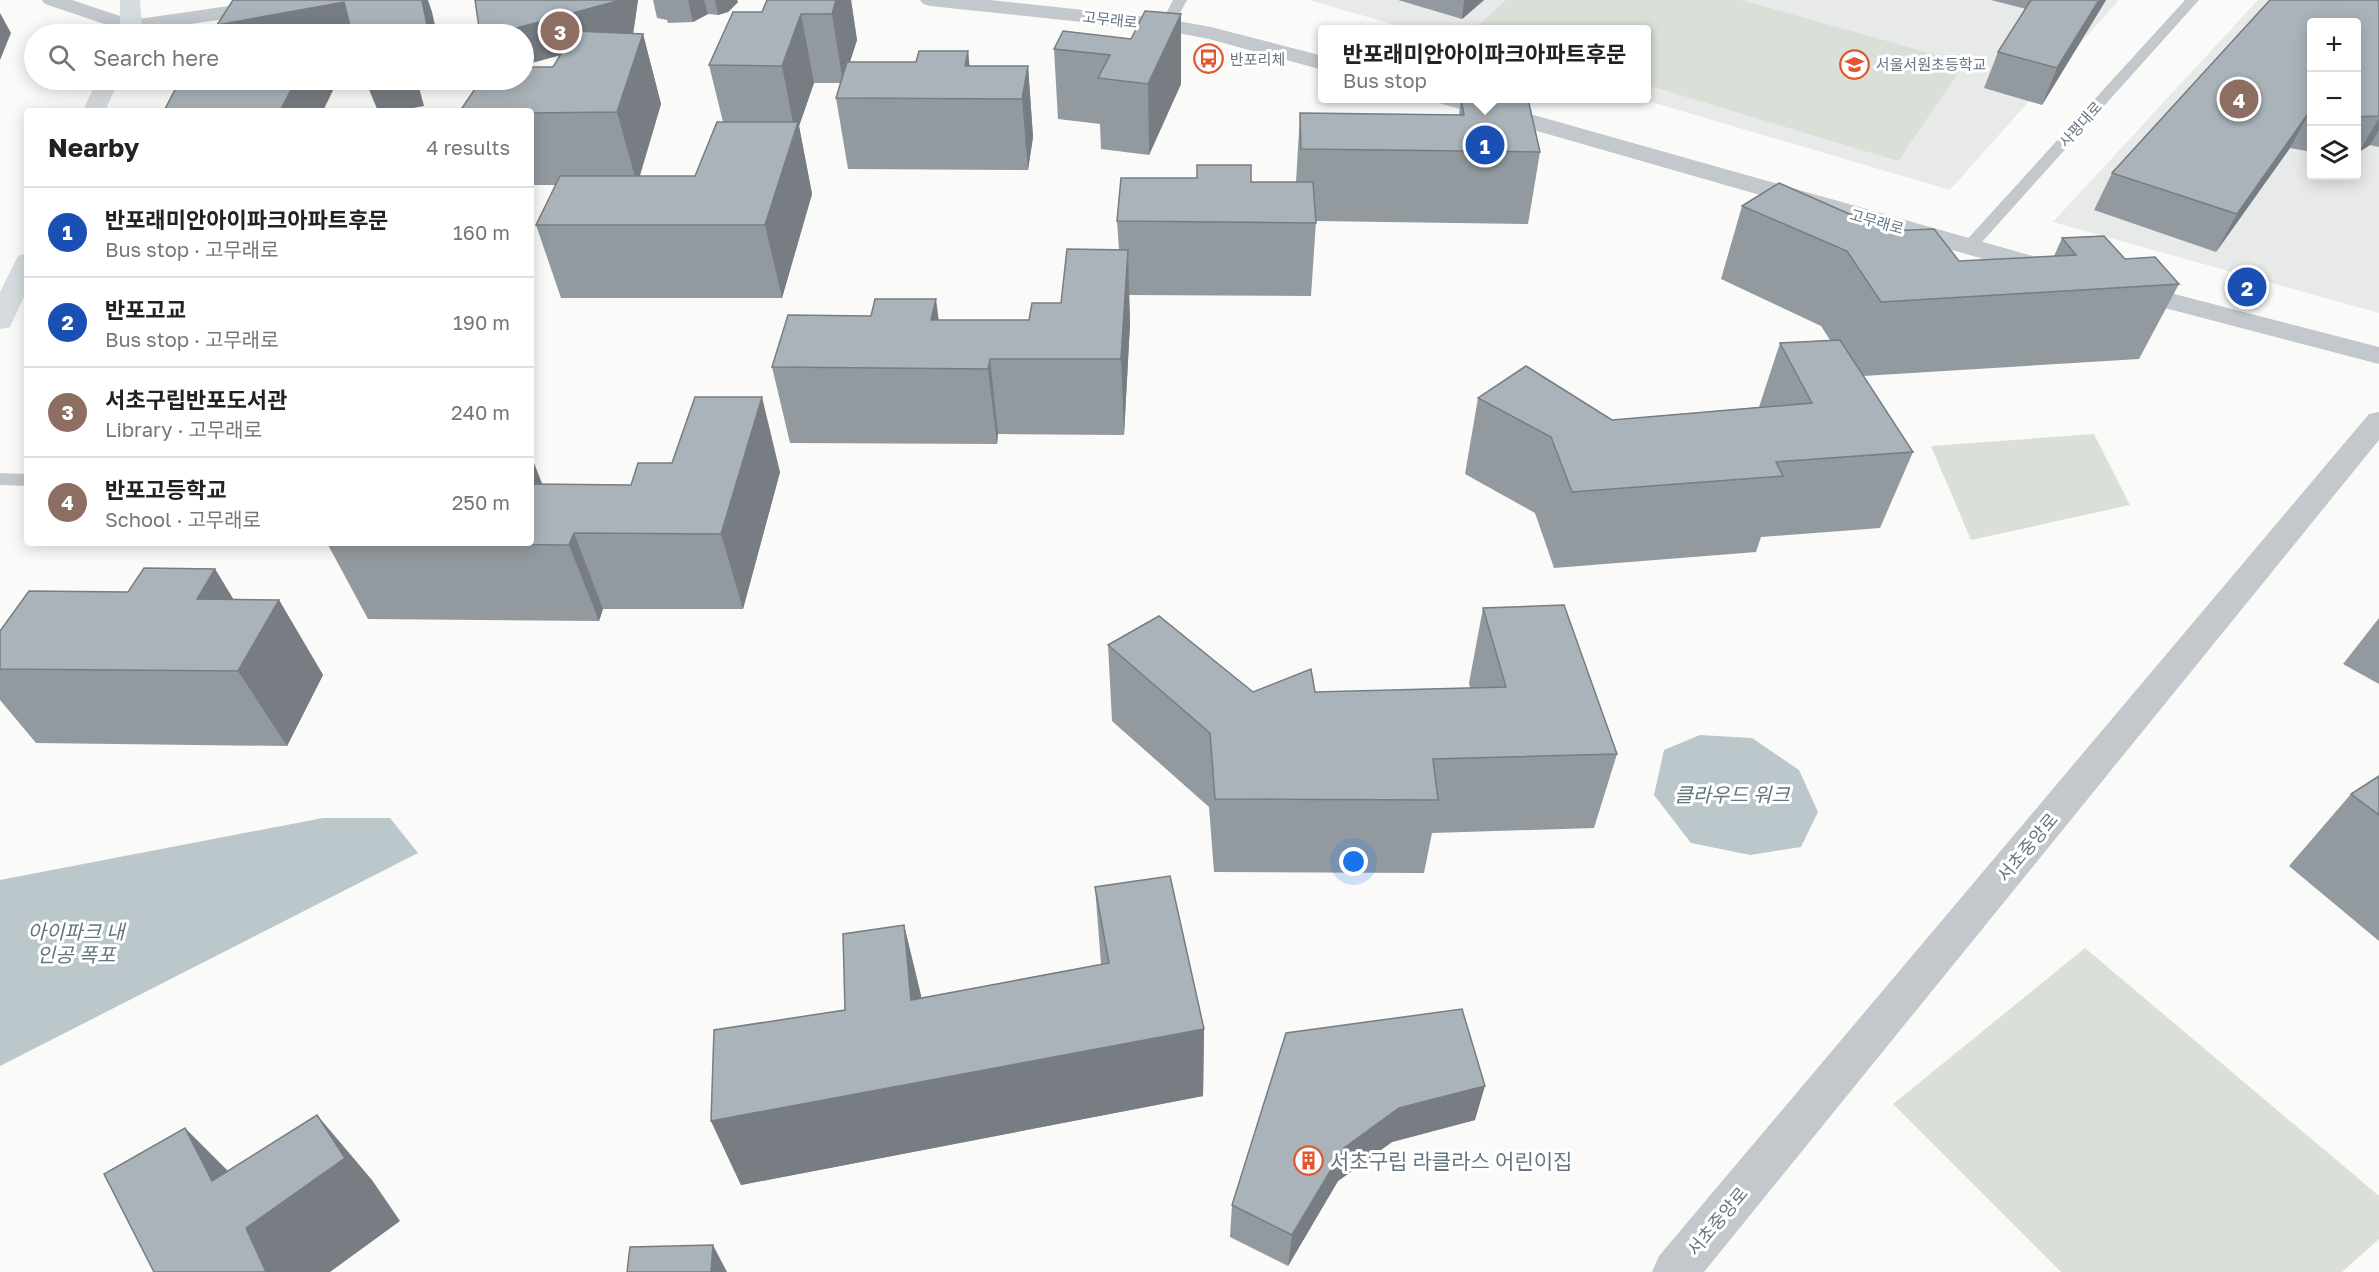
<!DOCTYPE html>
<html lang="en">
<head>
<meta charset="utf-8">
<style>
	body { margin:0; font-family:"Golos Text","Noto Sans KR",sans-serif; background:#f2f2f2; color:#222 }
	.controls { position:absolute; right:18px; top:18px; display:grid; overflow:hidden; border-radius:6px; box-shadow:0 3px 15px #0003 }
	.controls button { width:54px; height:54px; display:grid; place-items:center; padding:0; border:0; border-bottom:2px solid #e0e0e0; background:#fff; color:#222; font:30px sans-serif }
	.you { position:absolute; left:1354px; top:862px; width:21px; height:21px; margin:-15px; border:4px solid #fff; border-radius:50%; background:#1a73e8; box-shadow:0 0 0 9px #1a73e833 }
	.badge { display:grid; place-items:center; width:39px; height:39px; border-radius:50%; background:#2563eb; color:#fff; font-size:20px; font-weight:700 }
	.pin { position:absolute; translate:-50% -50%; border:3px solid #fff; box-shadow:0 2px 6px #0006 }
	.popup { position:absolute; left:1318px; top:25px; width:333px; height:78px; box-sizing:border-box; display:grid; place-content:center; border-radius:6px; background:#fff; filter:drop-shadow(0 2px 4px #0005); font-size:20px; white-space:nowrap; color:#767676 }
	.popup b { font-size:22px; color:#222 }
	.popup::after { content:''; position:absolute; left:50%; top:100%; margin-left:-12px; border:12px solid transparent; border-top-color:#fff }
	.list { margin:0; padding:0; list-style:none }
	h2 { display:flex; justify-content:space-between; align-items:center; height:78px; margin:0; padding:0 24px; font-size:26px }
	h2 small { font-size:20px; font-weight:400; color:#767676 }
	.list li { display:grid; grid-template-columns:39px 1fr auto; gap:18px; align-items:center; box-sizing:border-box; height:90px; padding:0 24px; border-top:2px solid #e0e0e0 }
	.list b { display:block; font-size:22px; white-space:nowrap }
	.list p { margin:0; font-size:20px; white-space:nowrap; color:#767676 }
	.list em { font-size:20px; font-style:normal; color:#767676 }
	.icon { flex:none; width:33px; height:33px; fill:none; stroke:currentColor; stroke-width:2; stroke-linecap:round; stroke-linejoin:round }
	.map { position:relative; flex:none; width:2379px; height:1272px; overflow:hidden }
	.search { position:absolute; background:#fff; box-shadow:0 3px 15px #0003; left:24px; top:24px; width:510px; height:66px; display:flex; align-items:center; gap:15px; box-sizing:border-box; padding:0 21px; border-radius:33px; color:#767676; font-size:22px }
	.panel { position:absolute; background:#fff; box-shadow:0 3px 15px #0003; left:24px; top:108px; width:510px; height:438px; border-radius:6px }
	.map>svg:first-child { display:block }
	.built { fill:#e8e9e9; fill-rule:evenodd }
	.green { fill:#dadfd7 }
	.water { fill:#bbc7cb }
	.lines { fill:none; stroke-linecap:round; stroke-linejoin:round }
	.service { fill:#c3c8cc; fill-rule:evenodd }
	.minor { fill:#c3c8cc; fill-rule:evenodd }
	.tertiary { fill:#c3c8cc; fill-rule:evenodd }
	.secondary { fill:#d6dbdf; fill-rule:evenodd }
	.wall { fill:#929a9f }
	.shaded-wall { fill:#777d82 }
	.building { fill:#aab3b9; stroke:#777d82; stroke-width:1.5 }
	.labels { text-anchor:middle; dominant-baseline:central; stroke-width:6; stroke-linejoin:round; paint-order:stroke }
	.far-street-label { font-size:15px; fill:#657683; stroke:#fff }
	.far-poi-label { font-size:15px; fill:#657683; stroke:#fff; text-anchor:start }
	.street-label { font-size:18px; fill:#657683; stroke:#fff }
	.water-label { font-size:20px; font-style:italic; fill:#60757c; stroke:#fff }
	.near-poi-label { font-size:21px; fill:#657683; stroke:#fff; text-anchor:start }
</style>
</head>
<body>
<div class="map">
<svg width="2379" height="1272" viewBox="0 0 2379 1272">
	<rect width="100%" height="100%" fill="#fafaf8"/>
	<g class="built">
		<path d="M 1309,0 L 2119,0 L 1950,190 L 1641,99 L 1647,98 L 1647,30 L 1409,29 Z"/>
		<path d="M 2258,0 L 2379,0 L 2379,313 L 2053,222 ZM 2312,22 L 2356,22 L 2356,176 L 2312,176 Z"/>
	</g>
	<g class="green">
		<path d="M 1506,0 L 1741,0 L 1965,63 L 1898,161 L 1647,85 L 1647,30 L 1474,29 Z"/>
		<path d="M 2094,434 L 2130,505 L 1971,540 L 1931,446 Z"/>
		<path d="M 2085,948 L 2379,1196 L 2379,1239 L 2342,1272 L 2061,1272 L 1893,1104 Z"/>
	</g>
	<g class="water">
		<path d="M 1700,735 L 1752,738 L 1799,770 L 1818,812 L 1801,847 L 1750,855 L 1691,843 L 1654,795 L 1664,750 Z"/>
		<path d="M 323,818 L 390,818 L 418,853 L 0,1066 L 0,880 Z"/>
	</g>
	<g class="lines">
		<g class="service">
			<path d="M 1173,0 L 1187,0 L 1172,28 L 1162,28 L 1160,25 Z"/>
			<path d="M 2185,0 L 2199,0 L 1974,251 L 1962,251 L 1960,248 L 1962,245 Z"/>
			<path d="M 0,473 L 27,474 L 27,486 L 0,485 Z"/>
		</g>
		<path class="minor" d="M 2379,412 L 2379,440 L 1704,1272 L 1652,1272 L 1659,1256 L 2369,414 Z"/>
		<g class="tertiary">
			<path d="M 42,0 L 72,0 L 132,20 L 269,0 L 321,0 L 318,4 L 311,6 L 131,33 L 45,4 Z"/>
			<path d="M 920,0 L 990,0 L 1167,19 L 1211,27 L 1323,56 L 1323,70 L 1209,39 L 1167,31 L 930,6 L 923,4 Z"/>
			<path d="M 1436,98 L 1474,98 L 2061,264 L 2065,270 L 2061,276 L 2052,278 L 2043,276 L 1439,103 Z"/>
			<path d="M 2128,282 L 2379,347 L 2379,364 L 2119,296 L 2115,290 L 2119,284 Z"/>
		</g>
		<g class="secondary">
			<path d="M 120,0 L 140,0 L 142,27 L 138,34 L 117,34 L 120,27 Z"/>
			<path d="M 97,80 L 119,80 L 105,111 L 83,111 Z"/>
			<path d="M 27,253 L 27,290 L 10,327 L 0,329 L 0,292 L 18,256 Z"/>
		</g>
	</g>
	<g class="wall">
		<path d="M 475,0 L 638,0 L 633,33 L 643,34 L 661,104 L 640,176 L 695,176 L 723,122 L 709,65 L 762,12 L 851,0 L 857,40 L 850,62 L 916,62 L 968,51 L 969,66 L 1028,66 L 1033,137 L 1028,170 L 848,169 L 836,98 L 840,83 L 814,83 L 799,126 L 812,194 L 782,298 L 561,298 L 536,225 L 556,185 L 531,185 L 531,111 L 553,67 L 561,55 L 524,65 L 524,34 Z"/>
		<path d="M 653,0 L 737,0 L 738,2 L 728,12 L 718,15 L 708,14 L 693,22 L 668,23 L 667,20 L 657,18 Z"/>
		<path d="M 1398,0 L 1484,0 L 1462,19 Z"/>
		<path d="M 1991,0 L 2106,0 L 2042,105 L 1984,88 L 1998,52 L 2026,9 Z"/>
		<path d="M 2270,0 L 2379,0 L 2379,147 L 2370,145 L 2359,152 L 2356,153 L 2356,22 L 2312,22 L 2312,152 L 2290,148 L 2216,252 L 2094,210 L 2112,173 Z"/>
		<path d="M 1181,14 L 1181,84 L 1149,155 L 1101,149 L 1100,124 L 1058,119 L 1054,49 L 1131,39 Z"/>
		<path d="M 1461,99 L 1540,152 L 1528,224 L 1316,221 L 1311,296 L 1129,295 L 1130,324 L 1124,435 L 998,434 L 997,444 L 790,443 L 772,367 L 939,320 L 1029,320 L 1061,303 L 1119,250 L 1117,221 L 1251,182 L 1296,182 L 1300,113 L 1459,115 Z"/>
		<path d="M 1742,206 L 1888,231 L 1959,261 L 2054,256 L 2062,238 L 2125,259 L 2179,284 L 2139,359 L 1863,376 L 1913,452 L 1880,528 L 1761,537 L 1756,552 L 1554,568 L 1535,513 L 1465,474 L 1478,398 L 1612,420 L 1759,407 L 1780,343 L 1830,340 L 1821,326 L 1721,279 Z"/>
		<path d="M 780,472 L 743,609 L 603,609 L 599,621 L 368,619 L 327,543 L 543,484 L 631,485 Z"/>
		<path d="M 215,569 L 233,599 L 279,600 L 323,675 L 287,746 L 36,743 L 0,700 L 0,631 L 128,592 Z"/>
		<path d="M 1483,608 L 1617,754 L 1594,828 L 1432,833 L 1424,873 L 1214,872 L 1209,807 L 1112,721 L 1108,645 L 1253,692 L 1315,692 L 1470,688 L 1469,683 Z"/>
		<path d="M 2379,618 L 2379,684 L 2343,664 Z"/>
		<path d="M 2379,776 L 2379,941 L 2289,866 L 2351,794 Z"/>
		<path d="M 1095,887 L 1204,1029 L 1203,1096 L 741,1185 L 711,1121 L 845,1010 L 904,925 L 921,998 L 1101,964 Z"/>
		<path d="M 1286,1033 L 1475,1120 L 1392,1142 L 1338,1181 L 1288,1266 L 1230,1237 L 1232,1205 Z"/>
	</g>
	<g class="shaded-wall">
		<path d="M 422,0 L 428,0 L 432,12 L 437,34 L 400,34 L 399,30 Z"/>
		<path d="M 621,0 L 638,0 L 633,35 L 524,65 L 524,34 L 494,34 Z"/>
		<path d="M 688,0 L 704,0 L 708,14 L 693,22 Z"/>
		<path d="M 715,0 L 737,0 L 738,2 L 728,12 L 718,15 Z"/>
		<path d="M 836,0 L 851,0 L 857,40 L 843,83 L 832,14 Z"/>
		<path d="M 1464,0 L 1484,0 L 1462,19 Z"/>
		<path d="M 2099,0 L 2106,0 L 2042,105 L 2057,68 Z"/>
		<path d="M 344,2 L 357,34 L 222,34 L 217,25 Z"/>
		<path d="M 0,13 L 11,33 L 0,60 Z"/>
		<path d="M 801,14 L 814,83 L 799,126 L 812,194 L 782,298 L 765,225 L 795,133 L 782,66 Z"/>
		<path d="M 1181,14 L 1181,84 L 1149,155 L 1148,84 Z"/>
		<path d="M 643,34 L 661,104 L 637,184 L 617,112 Z"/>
		<path d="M 968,51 L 973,99 L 965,66 Z"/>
		<path d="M 1028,66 L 1033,137 L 1028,170 L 1022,99 Z"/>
		<path d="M 296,80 L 338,80 L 323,111 L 280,111 Z"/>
		<path d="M 365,80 L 417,80 L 424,106 L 396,111 L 378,111 Z"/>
		<path d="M 2310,111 L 2290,148 L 2216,252 L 2237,214 Z"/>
		<path d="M 2379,118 L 2379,130 L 2370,145 L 2359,152 Z"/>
		<path d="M 1128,250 L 1130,324 L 1124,435 L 1121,359 Z"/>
		<path d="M 936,299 L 945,368 L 931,320 Z"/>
		<path d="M 990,359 L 998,434 L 997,444 L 988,369 Z"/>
		<path d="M 762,397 L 780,472 L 743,609 L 721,534 Z"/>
		<path d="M 532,458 L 562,534 L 531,507 L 531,462 Z"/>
		<path d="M 574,533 L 603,609 L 599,621 L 569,545 Z"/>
		<path d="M 215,569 L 257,638 L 279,600 L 323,675 L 287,746 L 238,671 L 197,599 Z"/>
		<path d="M 904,925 L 921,995 L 928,1068 L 911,1000 Z"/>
		<path d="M 1204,1029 L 1203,1096 L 741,1185 L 711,1121 Z"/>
		<path d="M 1485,1086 L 1475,1120 L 1392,1142 L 1338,1181 L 1288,1266 L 1292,1235 L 1344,1148 L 1399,1108 Z"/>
		<path d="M 317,1115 L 372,1180 L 400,1221 L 330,1272 L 266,1272 L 246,1228 L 212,1181 L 185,1128 L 249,1192 Z"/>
		<path d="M 713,1245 L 727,1272 L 711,1272 Z"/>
	</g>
	<g class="building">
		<path d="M 233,0 L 422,0 L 427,25 L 399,30 L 400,34 L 352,34 L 344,2 L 217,25 Z"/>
		<path d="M 475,0 L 621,0 L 494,34 L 480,34 Z"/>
		<path d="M 767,0 L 836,0 L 832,14 L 801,14 L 782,66 L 709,65 L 733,12 L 762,12 Z"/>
		<path d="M 2031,0 L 2099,0 L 2057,68 L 1998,52 Z"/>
		<path d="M 2270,0 L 2379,0 L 2379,116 L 2356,117 L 2356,22 L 2312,22 L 2312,111 L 2310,111 L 2237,214 L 2112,173 Z"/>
		<path d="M 1145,11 L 1181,14 L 1148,84 L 1098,78 L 1110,55 L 1054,49 L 1063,31 L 1131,39 Z"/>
		<path d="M 312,26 L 320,28 L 321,31 L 320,34 L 264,34 L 267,29 Z"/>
		<path d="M 575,31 L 643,34 L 617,112 L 531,113 L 531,111 L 460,111 L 481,80 L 524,80 L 524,67 L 553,67 Z"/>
		<path d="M 919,51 L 968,51 L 965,66 L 1028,66 L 1022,99 L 836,98 L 847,62 L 916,62 Z"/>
		<path d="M 180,80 L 296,80 L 280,111 L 164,111 Z"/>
		<path d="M 1461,99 L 1528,99 L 1540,152 L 1301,149 L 1300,113 L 1464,115 Z"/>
		<path d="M 717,122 L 798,122 L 765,225 L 536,225 L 560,176 L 695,176 Z"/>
		<path d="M 1197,165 L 1251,165 L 1251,182 L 1313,182 L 1316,223 L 1117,221 L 1121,178 L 1197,178 Z"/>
		<path d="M 1779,183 L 1888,231 L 1934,229 L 1959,261 L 2076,255 L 2062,238 L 2104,236 L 2125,259 L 2155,257 L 2179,284 L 1881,302 L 1847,251 L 1742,206 Z"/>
		<path d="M 1067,249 L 1128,250 L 1121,359 L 990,359 L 988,369 L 772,367 L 788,315 L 871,316 L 875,299 L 936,299 L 931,320 L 1029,320 L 1032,303 L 1061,303 Z"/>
		<path d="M 1840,340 L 1913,452 L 1776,462 L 1783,476 L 1572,492 L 1551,437 L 1478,398 L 1526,366 L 1612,420 L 1812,403 L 1780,343 Z"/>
		<path d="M 695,397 L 762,397 L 721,534 L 574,533 L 569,545 L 327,543 L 531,543 L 531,484 L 631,485 L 638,463 L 672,463 Z"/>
		<path d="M 144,568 L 215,569 L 197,599 L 279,600 L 238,671 L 0,669 L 0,631 L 29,591 L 128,592 Z"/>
		<path d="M 1564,605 L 1617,754 L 1433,759 L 1438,800 L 1215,799 L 1210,733 L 1108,645 L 1159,616 L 1253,692 L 1311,669 L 1315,692 L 1506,687 L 1483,608 Z"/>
		<path d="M 2379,776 L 2379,815 L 2351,794 Z"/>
		<path d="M 1170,876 L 1204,1029 L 711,1121 L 714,1030 L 845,1010 L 843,934 L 904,925 L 911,1000 L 1109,963 L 1095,887 Z"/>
		<path d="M 1462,1009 L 1485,1086 L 1399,1108 L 1344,1148 L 1292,1235 L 1232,1205 L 1286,1033 Z"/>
		<path d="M 317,1115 L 345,1158 L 246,1228 L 266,1272 L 154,1272 L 104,1174 L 185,1128 L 212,1181 Z"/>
		<path d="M 713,1245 L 711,1272 L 627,1272 L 630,1247 Z"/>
	</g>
	<defs>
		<symbol id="bus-ring" viewBox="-11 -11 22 22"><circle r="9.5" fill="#fff" stroke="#e4572e" stroke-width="1.5"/><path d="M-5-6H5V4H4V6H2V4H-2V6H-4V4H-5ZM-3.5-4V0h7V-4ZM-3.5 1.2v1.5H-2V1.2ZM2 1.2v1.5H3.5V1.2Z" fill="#e4572e"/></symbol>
		<symbol id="school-ring" viewBox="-11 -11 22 22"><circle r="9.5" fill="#fff" stroke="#e4572e" stroke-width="1.5"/><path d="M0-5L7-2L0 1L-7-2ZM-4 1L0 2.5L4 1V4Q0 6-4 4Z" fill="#e4572e"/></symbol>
		<symbol id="building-ring" viewBox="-11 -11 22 22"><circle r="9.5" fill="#fff" stroke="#e4572e" stroke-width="1.5"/><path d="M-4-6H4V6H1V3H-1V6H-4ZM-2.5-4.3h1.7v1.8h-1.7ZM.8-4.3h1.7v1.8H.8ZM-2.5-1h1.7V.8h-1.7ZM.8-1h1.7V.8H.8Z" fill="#e4572e"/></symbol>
	</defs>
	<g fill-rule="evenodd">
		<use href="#bus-ring" x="1192" y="42" width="33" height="33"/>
		<use href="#school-ring" x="1838" y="48" width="33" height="33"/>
		<use href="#building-ring" x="1292" y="1144" width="33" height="33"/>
	</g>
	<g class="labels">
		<g class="far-street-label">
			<text transform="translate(1110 19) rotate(6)">고무래로</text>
			<text transform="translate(2080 124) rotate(-48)">사평대로</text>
			<text transform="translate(1877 221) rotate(16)">고무래로</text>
		</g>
		<g class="far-poi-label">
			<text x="1230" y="59">반포리체</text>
			<text x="1876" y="64">서울서원초등학교</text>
		</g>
		<g class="street-label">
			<text transform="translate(2027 847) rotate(-50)">서초중앙로</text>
			<text transform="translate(1717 1221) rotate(-50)">서초중앙로</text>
		</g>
		<g class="water-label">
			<text x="1732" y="794">클라우드 워크</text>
			<text x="76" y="931">아이파크 내<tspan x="76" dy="23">인공 폭포</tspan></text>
		</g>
		<g class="near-poi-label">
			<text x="1330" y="1161">서초구립 라클라스 어린이집</text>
		</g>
	</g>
</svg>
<div class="controls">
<button>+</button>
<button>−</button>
<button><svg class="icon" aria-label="layers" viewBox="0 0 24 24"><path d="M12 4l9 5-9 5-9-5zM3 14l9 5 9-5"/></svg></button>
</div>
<div class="you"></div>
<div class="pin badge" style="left:1485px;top:145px;background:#1a4fb4">1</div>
<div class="popup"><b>반포래미안아이파크아파트후문</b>Bus stop</div>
<div class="pin badge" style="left:2247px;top:287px;background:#1a4fb4">2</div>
<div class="pin badge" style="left:560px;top:31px;background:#8d6e63">3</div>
<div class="pin badge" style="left:2239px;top:99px;background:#8d6e63">4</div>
<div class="search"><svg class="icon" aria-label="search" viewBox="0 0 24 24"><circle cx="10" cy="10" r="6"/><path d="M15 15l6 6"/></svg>Search here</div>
<section class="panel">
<h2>Nearby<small>4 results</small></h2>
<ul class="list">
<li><span class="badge" style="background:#1a4fb4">1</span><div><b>반포래미안아이파크아파트후문</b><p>Bus stop · 고무래로</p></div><em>160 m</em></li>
<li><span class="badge" style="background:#1a4fb4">2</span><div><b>반포고교</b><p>Bus stop · 고무래로</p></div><em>190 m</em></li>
<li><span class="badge" style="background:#8d6e63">3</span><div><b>서초구립반포도서관</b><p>Library · 고무래로</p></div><em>240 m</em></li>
<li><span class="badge" style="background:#8d6e63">4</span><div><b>반포고등학교</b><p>School · 고무래로</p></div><em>250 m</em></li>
</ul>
</section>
</div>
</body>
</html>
